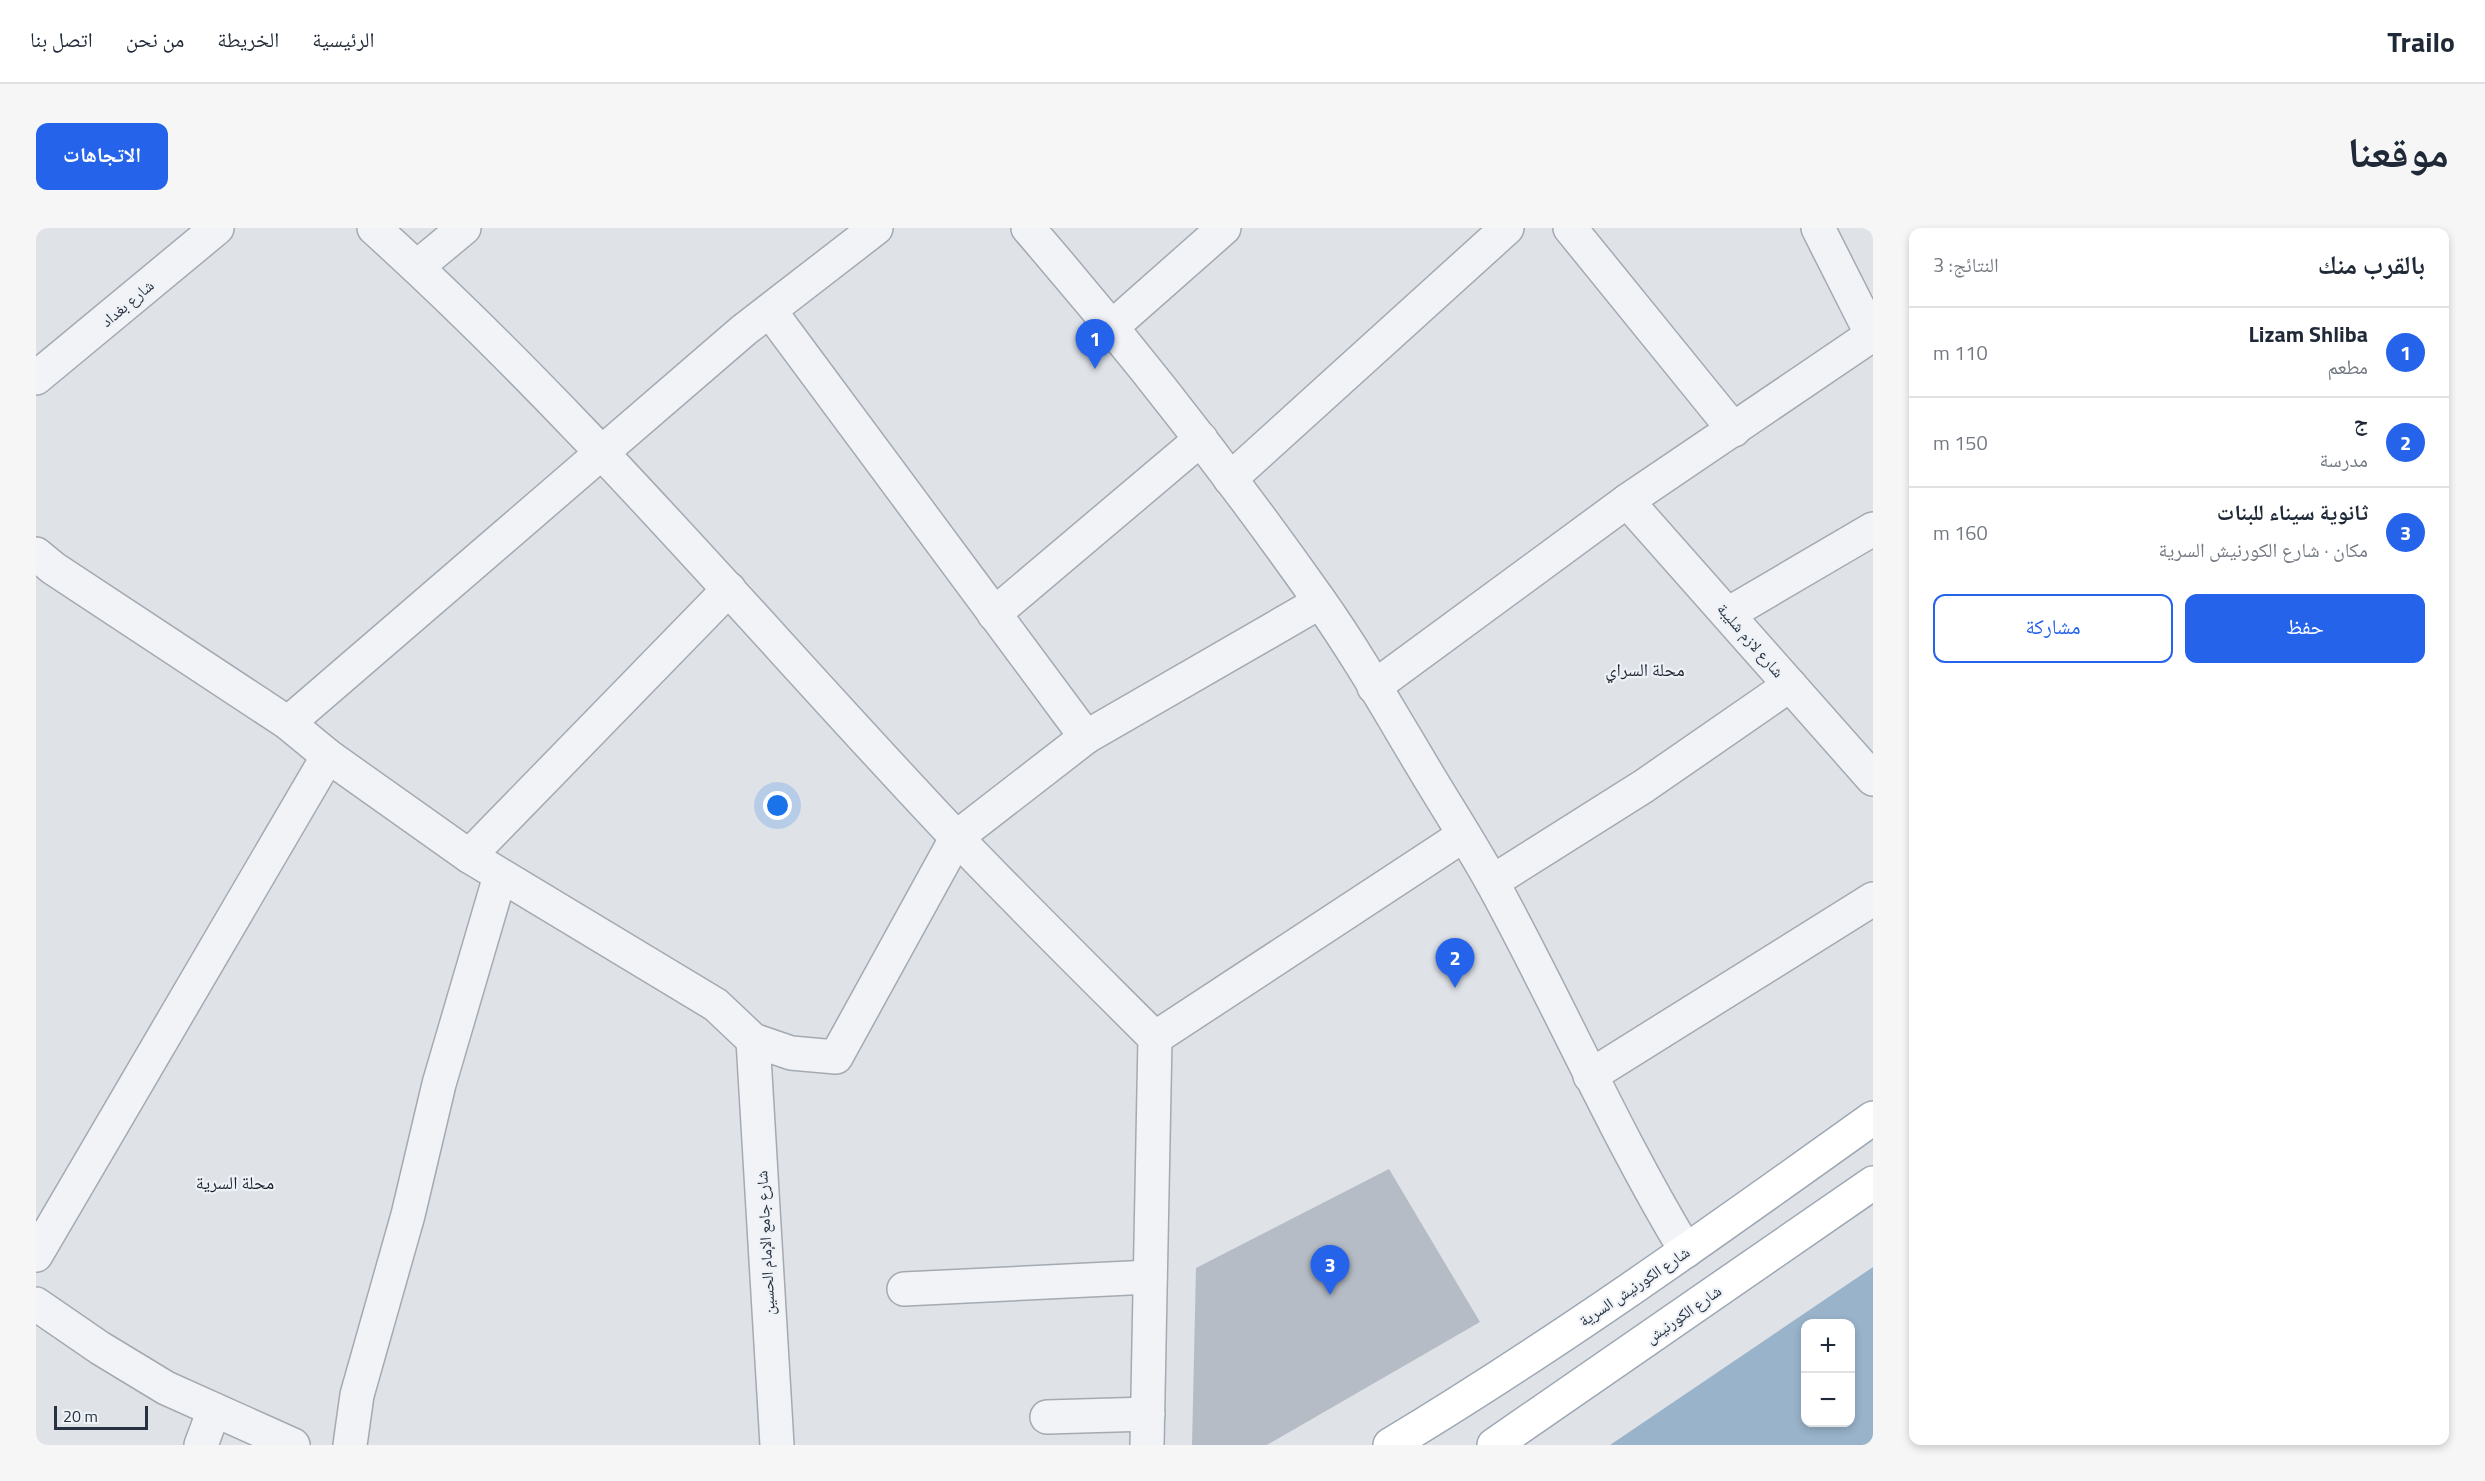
<!DOCTYPE html>
<html lang="ar">
<head>
<meta charset="utf-8">
<style>
	body { margin:0; font-family:"Titillium Web","Noto Naskh Arabic",sans-serif; background:#f6f6f7; color:#1f2937; direction:rtl }
	.controls { position:absolute; right:18px; bottom:18px; display:grid; overflow:hidden; border-radius:12px; box-shadow:0 3px 9px #0003 }
	.controls button { width:54px; height:54px; display:grid; place-items:center; padding:0; border:0; border-bottom:2px solid #e0e1e3; background:#fff; color:#1f2937; font:30px sans-serif }
	.scale { position:absolute; left:18px; bottom:15px; width:94px; box-sizing:border-box; padding-left:6px; border:3px solid #273140; border-top:0; font-size:16px; line-height:21px; white-space:nowrap; color:#273140; -webkit-text-stroke:4px #eef2f6; paint-order:stroke }
	.you { position:absolute; left:742px; top:578px; width:21px; height:21px; margin:-15px; border:4px solid #fff; border-radius:50%; background:#1a73e8; box-shadow:0 0 0 9px #1a73e833 }
	.badge { display:grid; place-items:center; width:39px; height:39px; border-radius:50%; background:#2563eb; color:#fff; font-size:20px; font-weight:700 }
	.pin { position:absolute; translate:-50% -50px; filter:drop-shadow(0 2px 3px #0008) }
	.pin::after { content:''; position:absolute; top:32px; width:21px; height:18px; background:inherit; clip-path:polygon(0 0,100% 0,50% 100%) }
	.list { margin:0; padding:0; list-style:none }
	h2 { display:flex; justify-content:space-between; align-items:center; height:78px; margin:0; padding:0 24px; font-size:26px }
	h2 small { font-size:20px; font-weight:400; color:#747a83 }
	.list li { display:grid; grid-template-columns:39px 1fr auto; gap:18px; align-items:center; box-sizing:border-box; height:90px; padding:0 24px; border-top:2px solid #e0e1e3 }
	.list b { display:block; font-size:22px; white-space:nowrap }
	.list p { margin:0; font-size:20px; white-space:nowrap; color:#747a83 }
	.list em { font-size:20px; font-style:normal; color:#747a83 }
	.actions { display:flex; gap:12px; padding:18px 24px }
	.actions a { flex:1; padding:14px 0; border:2px solid #2563eb; border-radius:12px; text-align:center; font-size:21px; color:#2563eb }
	.actions .main { background:#2563eb; color:#fff }
	.map { position:relative; flex:none; width:1837px; height:1217px; overflow:hidden; direction:ltr; border-radius:12px }
	header { display:flex; align-items:center; gap:36px; box-sizing:border-box; height:84px; padding:0 30px; background:#fff; border-bottom:2px solid #e0e1e3 }
	header strong { font-size:28px }
	nav { display:flex; gap:33px; margin-inline-start:auto; font-size:21px }
	.intro { display:flex; align-items:center; justify-content:space-between; box-sizing:border-box; height:144px; padding:0 36px }
	h1 { margin:0; font-size:42px }
	.button { padding:15px 27px; border-radius:12px; background:#2563eb; color:#fff; font-size:21px; font-weight:700 }
	main { display:flex; gap:36px; padding:0 36px }
	aside { flex:1; background:#fff; border-radius:12px; box-shadow:0 3px 9px #0003 }
	.map>svg:first-child { display:block }
	.water { fill:#99b3ca; fill-rule:evenodd }
	.building { fill:#b6bcc5 }
	.lines { fill:none; stroke-linecap:round; stroke-linejoin:round }
	.minor-casing { stroke:#a4aab2; stroke-width:36 }
	.major-casing { stroke:#9ea8b4; stroke-width:36 }
	.minor { stroke:#f1f3f7; stroke-width:33 }
	.major { stroke:#fff; stroke-width:33 }
	.labels { text-anchor:middle; dominant-baseline:central; stroke-width:4.5; stroke-linejoin:round; paint-order:stroke }
	.street-label { font-size:16px; fill:#273140; stroke:#eef2f6 }
	.neighbourhood-label { font-size:18px; fill:#1a2230; stroke:#eef2f6 }
</style>
</head>
<body>
<header>
<strong>Trailo</strong>
<nav><a>الرئيسية</a><a>الخريطة</a><a>من نحن</a><a>اتصل بنا</a></nav>
</header>
<div class="intro"><h1>موقعنا</h1><a class="button">الاتجاهات</a></div>
<main>
<aside>
<h2>بالقرب منك<small>النتائج: 3</small></h2>
<ul class="list">
<li><span class="badge">1</span><div><b>Lizam Shliba</b><p>مطعم</p></div><em>110 m</em></li>
<li><span class="badge">2</span><div><b>ج</b><p>مدرسة</p></div><em>150 m</em></li>
<li><span class="badge">3</span><div><b>ثانوية سيناء للبنات</b><p>مكان · شارع الكورنيش السرية</p></div><em>160 m</em></li>
</ul>
<div class="actions"><a class="main">حفظ</a><a>مشاركة</a></div>
</aside>
<div class="map">
<svg width="1837" height="1217" viewBox="0 0 1837 1217">
	<rect width="100%" height="100%" fill="#dfe3e8"/>
	<path class="water" d="M 1837,1039 L 1837,1217 L 1574,1217 ZM 1770,1096 L 1814,1096 L 1814,1194 L 1770,1194 Z"/>
	<path class="building" d="M 1353,941 L 1444,1094 L 1231,1217 L 1156,1217 L 1160,1040 Z"/>
	<g class="lines">
		<defs>
			<g id="minor">
				<path d="M 338,0 C 547,189 727,405 920,609 C 985,677 1052,743 1119,810 L 1111,1217"/>
				<path d="M 992,0 C 1095,119 1192,243 1283,372 C 1324,430 1359,493 1396,554 C 1416,587 1437,620 1456,654 C 1523,776 1578,904 1650,1023"/>
				<path d="M 1534,0 L 1698,202"/>
				<path d="M 1782,0 L 1837,109"/>
				<path d="M 381,39 L 428,0"/>
				<path d="M 734,83 L 1050,509"/>
				<path d="M 1077,98 L 1188,0"/>
				<path d="M 0,150 L 181,0"/>
				<path d="M 1194,251 L 1471,0"/>
				<path d="M 1591,273 L 1837,551"/>
				<path d="M 0,326 L 17,340 L 252,495 L 292,528 L 433,628 L 680,777 L 717,812 L 755,825 L 800,829 L 921,609 L 1050,509 L 1284,374"/>
				<path d="M 958,386 L 1165,211"/>
				<path d="M 1692,386 L 1837,301"/>
				<path d="M 1338,459 L 1591,273 L 1836,107"/>
				<path d="M 252,495 L 708,102 L 840,0"/>
				<path d="M 433,628 L 693,361"/>
				<path d="M 1456,654 L 1608,558 L 1754,457"/>
				<path d="M 1119,810 L 1428,607"/>
				<path d="M 717,812 L 741,1217"/>
				<path d="M 1554,848 L 1837,671"/>
				<path d="M 0,1027 L 292,528"/>
				<path d="M 868,1061 L 1114,1049"/>
				<path d="M 0,1076 L 64,1120 L 130,1160 L 257,1217"/>
				<path d="M 1011,1189 L 1112,1186"/>
				<path d="M 165,1217 L 178,1182"/>
				<path d="M 314,1217 L 321,1167 L 372,987 L 403,856 L 464,648"/>
			</g>
			<g id="major">
				<path d="M 1354,1217 C 1520,1117 1679,1003 1837,890"/>
				<path d="M 1458,1217 L 1837,955"/>
			</g>
		</defs>
		<use href="#minor" class="minor-casing"/>
		<use href="#major" class="major-casing"/>
		<use href="#minor" class="minor"/>
		<use href="#major" class="major"/>
	</g>
	<g class="labels">
		<g class="street-label">
			<text transform="translate(91 75) rotate(-40)">شارع بغداد</text>
			<text transform="translate(1715 412) rotate(49)">شارع لازم شليبة</text>
			<text transform="translate(729 1015) rotate(-93)">شارع جامع الإمام الحسين</text>
			<text transform="translate(1598 1058) rotate(-34)">شارع الكورنيش السرية</text>
			<text transform="translate(1647 1086) rotate(-35)">شارع الكورنيش</text>
		</g>
		<g class="neighbourhood-label">
			<text x="1609" y="441">محلة السراي</text>
			<text x="199" y="954">محلة السرية</text>
		</g>
	</g>
</svg>
<div class="controls">
<button>+</button>
<button>−</button>
</div>
<div class="scale">20 m</div>
<div class="you"></div>
<div class="pin badge" style="left:1059px;top:141px">1</div>
<div class="pin badge" style="left:1419px;top:760px">2</div>
<div class="pin badge" style="left:1294px;top:1067px">3</div>
</div>
</main>
</body>
</html>
